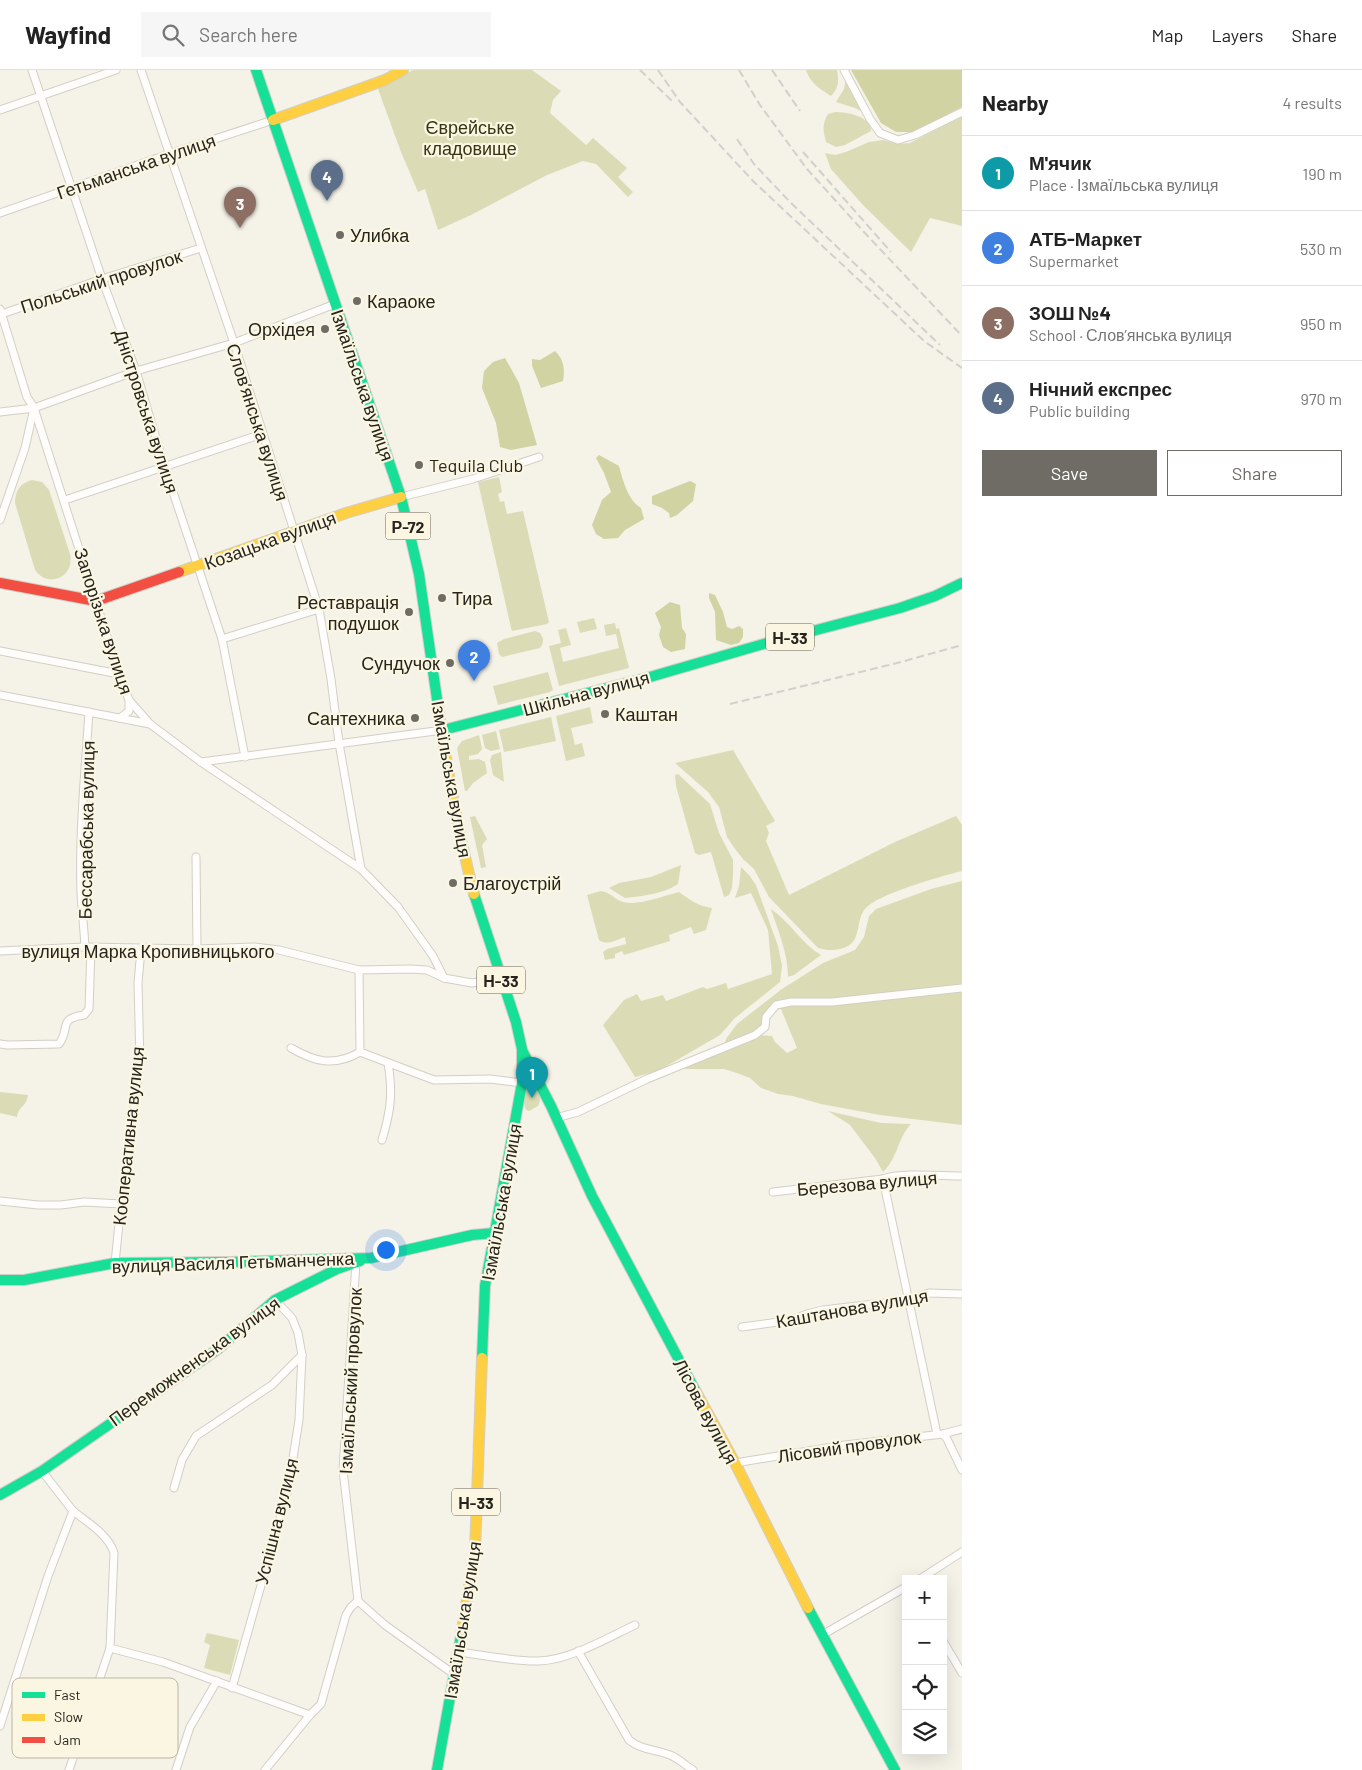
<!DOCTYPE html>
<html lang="en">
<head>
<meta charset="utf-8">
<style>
	body { margin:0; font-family:Barlow,sans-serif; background:#f6f6f6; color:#222 }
	.controls { position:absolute; right:15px; bottom:15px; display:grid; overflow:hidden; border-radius:0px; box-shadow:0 5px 20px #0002 }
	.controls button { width:45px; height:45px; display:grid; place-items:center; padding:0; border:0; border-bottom:1px solid #e0e0e0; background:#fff; color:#222; font:25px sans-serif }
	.you { position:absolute; left:385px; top:1179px; width:18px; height:18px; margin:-12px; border:4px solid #fff; border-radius:50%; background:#1a73e8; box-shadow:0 0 0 8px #1a73e833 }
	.badge { display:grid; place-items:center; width:32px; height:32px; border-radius:50%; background:#6e6c64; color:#fff; font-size:16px; font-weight:700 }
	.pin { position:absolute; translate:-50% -41px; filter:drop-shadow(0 1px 2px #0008) }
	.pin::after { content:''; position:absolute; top:26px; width:18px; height:15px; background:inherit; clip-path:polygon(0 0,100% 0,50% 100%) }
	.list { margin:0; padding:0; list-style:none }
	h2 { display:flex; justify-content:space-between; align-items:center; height:65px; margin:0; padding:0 20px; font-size:21px }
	h2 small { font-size:16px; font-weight:400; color:#767676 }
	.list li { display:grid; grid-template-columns:32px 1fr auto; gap:15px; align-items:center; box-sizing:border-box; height:75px; padding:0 20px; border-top:1px solid #e0e0e0 }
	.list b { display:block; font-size:19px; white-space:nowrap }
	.list p { margin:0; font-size:16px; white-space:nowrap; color:#767676 }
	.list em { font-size:16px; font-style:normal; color:#767676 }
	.actions { display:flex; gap:10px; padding:15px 20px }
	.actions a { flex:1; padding:11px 0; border:1px solid #6e6c64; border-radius:0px; text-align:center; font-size:18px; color:#6e6c64 }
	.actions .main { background:#6e6c64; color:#fff }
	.icon { flex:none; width:28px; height:28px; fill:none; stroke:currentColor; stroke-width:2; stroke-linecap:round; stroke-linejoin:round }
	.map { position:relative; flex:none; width:962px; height:1700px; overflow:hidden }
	header { display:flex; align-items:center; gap:30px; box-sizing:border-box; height:70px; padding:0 25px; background:#fff; border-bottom:1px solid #e0e0e0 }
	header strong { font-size:24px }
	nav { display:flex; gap:28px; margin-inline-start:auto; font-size:18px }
	.search { width:350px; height:45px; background:#f6f6f6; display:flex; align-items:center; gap:12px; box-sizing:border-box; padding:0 18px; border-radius:0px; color:#767676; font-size:19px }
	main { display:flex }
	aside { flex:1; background:#fff }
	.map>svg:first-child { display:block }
	.green { fill:#dbdcb5 }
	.forest { fill:#d1d3a3 }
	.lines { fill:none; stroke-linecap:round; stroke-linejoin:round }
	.street-casing { stroke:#d1cfc6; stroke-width:9 }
	.fast-casing { stroke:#d1cfc6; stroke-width:12 }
	.slow-casing { stroke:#d1cfc6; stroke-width:12 }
	.jam-casing { stroke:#d1cfc6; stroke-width:12 }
	.street { stroke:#fefdfc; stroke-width:7 }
	.fast { stroke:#16e098; stroke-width:10 }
	.slow { stroke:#ffcf43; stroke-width:10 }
	.jam { stroke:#f24e42; stroke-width:10 }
	.rail { stroke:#d0d0cd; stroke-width:2; stroke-dasharray:8 4; stroke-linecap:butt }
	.poi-dot { fill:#6e6c64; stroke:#fbf6e2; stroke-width:2 }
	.labels { text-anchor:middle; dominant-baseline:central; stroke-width:4.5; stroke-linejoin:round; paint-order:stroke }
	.shield { fill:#fbf6e2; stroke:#666358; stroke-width:1 }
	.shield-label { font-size:16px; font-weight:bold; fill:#26241d }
	.park-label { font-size:18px; fill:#343613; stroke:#fbf6e2 }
	.street-label { font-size:18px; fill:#26241d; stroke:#fbf6e2 }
	.poi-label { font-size:18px; fill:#26241d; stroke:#fbf6e2; text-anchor:start }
	.key { fill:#fbf6e2; stroke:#bbb7a7; stroke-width:1 }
	.key-label { font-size:14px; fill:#26241d }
</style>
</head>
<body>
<header>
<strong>Wayfind</strong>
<div class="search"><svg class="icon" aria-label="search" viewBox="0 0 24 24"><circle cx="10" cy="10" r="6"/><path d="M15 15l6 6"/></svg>Search here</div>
<nav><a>Map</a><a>Layers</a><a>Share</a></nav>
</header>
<main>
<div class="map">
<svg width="962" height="1700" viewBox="0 0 962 1700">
	<rect width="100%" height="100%" fill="#f5f2e8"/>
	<g class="green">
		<path d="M 413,0 L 532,0 L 561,21 L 553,30 L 550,43 L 586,75 L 593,68 L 627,98 L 618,107 L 633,122 L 628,127 L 596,94 L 583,91 L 547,105 L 471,145 L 438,160 L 425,119 L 418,122 L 401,82 L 378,19 Z"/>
		<path d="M 806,0 L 837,0 C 839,11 839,18 831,26 C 820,19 810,13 806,0 Z"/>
		<path d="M 846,9 L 865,43 L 855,38 L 836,32 L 844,19 Z"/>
		<path d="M 835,42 C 847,42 871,46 871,61 L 845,75 L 836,77 L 826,72 C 823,61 822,54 828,44 Z"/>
		<path d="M 962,46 L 962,156 L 930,148 L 911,182 L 863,135 L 831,99 L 825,83 L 835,85 L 846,82 L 869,72 L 883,70 L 898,74 L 910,73 Z"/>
		<path d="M 499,407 L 502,422 L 498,424 L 500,432 L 504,431 L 507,444 L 523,441 L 549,552 L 547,554 L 512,561 L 511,558 L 478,412 Z"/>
		<path d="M 32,410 L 42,412 L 49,420 L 70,484 C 75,507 48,519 35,500 L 15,433 C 15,421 20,413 32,410 Z"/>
		<path d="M 594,548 L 597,559 L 580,563 L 577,552 Z"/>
		<path d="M 615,553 L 616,559 L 619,558 L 629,598 L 559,616 L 549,576 L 561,573 L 558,560 L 566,558 L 571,575 L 560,578 L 563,592 L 619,578 L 616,564 L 606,566 L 604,555 Z"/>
		<path d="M 535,561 L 540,563 C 544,569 544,572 540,578 L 502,587 L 499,584 L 497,573 L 504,569 Z"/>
		<path d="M 548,602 L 553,620 L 550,622 L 498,635 L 493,616 Z"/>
		<path d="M 590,637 L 593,653 L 571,658 L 575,675 L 582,673 L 585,686 L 566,691 L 556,646 Z"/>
		<path d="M 551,647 L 556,671 L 504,682 L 499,660 Z"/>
		<path d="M 496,661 L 500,679 L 491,681 L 485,678 L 482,665 Z"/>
		<path d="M 479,665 L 482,679 L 478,684 L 469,686 L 469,690 L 479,689 L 485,692 L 487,703 L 473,713 L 467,721 L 465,721 L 457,678 L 462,671 Z"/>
		<path d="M 733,680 L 775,751 L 766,756 L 769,763 L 766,771 L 789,825 L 895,772 L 956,746 L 962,755 L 962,801 C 942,806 877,824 865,839 C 856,849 861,869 848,876 C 839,881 828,881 818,878 L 769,827 L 754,799 L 743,789 L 735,779 L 727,767 L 719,737 L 708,722 L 675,693 Z"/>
		<path d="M 501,682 L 504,712 L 493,705 L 490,690 L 492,685 Z"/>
		<path d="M 678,704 L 710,734 L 719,763 L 733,790 L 733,805 L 732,818 L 729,825 L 724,827 L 711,782 L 699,785 L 695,783 L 676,716 L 675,705 Z"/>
		<path d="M 475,746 L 487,769 L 482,775 L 486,797 L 481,798 L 470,747 Z"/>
		<path d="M 681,795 L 678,814 C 663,824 643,826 625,828 L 609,818 L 619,813 L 651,807 Z"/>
		<path d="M 741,797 L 749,805 L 756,815 L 778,876 L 782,896 L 780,912 L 735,948 L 720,965 L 658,1001 L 635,1007 L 603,955 L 624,930 L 637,924 L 641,931 L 663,925 L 666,931 L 703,917 L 707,919 L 726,913 L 728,919 L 772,904 L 768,860 L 751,823 L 735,828 L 739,816 Z"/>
		<path d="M 962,811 L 962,1055 L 880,1045 L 821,1034 L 793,1026 L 778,1024 L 761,1018 L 750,1008 L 737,1003 L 724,999 L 679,999 L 759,965 L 772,966 L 775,972 L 787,983 L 797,978 L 781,939 C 771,940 767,950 761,957 C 753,966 736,970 725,974 L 726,969 L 737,954 L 782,919 L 823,893 L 855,880 L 864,867 L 869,846 L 876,839 L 931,819 Z"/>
		<path d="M 601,821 C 610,822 614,829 623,832 C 638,836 663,826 679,822 C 690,830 698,836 712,838 L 706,860 L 694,864 L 691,857 L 669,865 L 670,871 L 624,885 L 622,881 L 615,884 L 615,888 L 605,890 L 603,882 L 607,879 L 626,874 L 625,867 C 616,870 607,876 599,870 L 587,825 Z"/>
		<path d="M 771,839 C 790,852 802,874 821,885 L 794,905 L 788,907 C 788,883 778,861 771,839 Z"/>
		<path d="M 532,1015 C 540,1019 542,1029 538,1036 L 529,1041 L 526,1040 C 522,1033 525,1022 529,1016 Z"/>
		<path d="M 0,1022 L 28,1025 C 26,1038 19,1035 17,1047 L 0,1043 Z"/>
		<path d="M 828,1041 L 881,1053 L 911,1054 C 897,1069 898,1088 883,1102 L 875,1088 L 850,1055 Z"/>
		<path d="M 207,1563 L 239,1570 L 230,1605 L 204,1598 L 210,1575 L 204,1572 Z"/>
	</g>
	<g class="forest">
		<path d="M 851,0 L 962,0 L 962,37 L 914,62 L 896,62 L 881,53 Z"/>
		<path d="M 555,281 C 564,289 565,300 563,311 L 541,318 L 532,296 L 532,289 L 540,290 Z"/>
		<path d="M 505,288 L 519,313 L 537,375 L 511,380 L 500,377 L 496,353 L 482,318 L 484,301 L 493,292 Z"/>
		<path d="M 599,385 L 619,396 C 623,411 628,430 641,438 L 644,449 L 625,460 L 618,468 L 604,469 L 596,464 L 592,455 L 602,430 L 611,422 L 604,403 L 596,388 Z"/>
		<path d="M 690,411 L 696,414 L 693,431 L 677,445 L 670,448 L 669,443 L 662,438 L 652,434 L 652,426 Z"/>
		<path d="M 709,523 L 715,525 L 723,542 L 727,557 L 732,559 L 739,556 L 743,559 L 743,567 L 739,573 L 731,575 L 716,570 L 715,542 L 709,528 Z"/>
		<path d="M 670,532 L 680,535 L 682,558 L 686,564 L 685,579 L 671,582 L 663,577 L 659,565 L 661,557 L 655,543 Z"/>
	</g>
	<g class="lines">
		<defs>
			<g id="street">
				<path d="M 32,0 L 102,209 L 136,301 L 164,395 L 222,569 L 245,687"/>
				<path d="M 141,0 L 234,273 L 319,539 L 331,609 L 339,673 L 361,799"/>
				<path d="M 844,0 L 870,49 L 880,63 L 898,70 L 915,65 L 962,42"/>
				<path d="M 0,40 L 116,0"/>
				<path d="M 0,143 L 169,84 L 273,50"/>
				<path d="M 0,239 L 27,327 L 34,338 L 119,604 L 129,630 L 150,654 L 201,692 L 361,799 L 398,837 L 433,886 L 444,908"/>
				<path d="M 2,244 L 102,209 L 201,178"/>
				<path d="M 0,342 L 34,338 L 136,301 L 234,273 L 335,234"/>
				<path d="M 401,427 L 473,409 L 539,387"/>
				<path d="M 65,430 L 262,364"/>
				<path d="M 0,450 L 25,378 L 34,338"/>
				<path d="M 222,569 L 319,539"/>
				<path d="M 0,581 L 119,604"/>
				<path d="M 0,625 L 150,654"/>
				<path d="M 120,648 L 129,641 L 129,630"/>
				<path d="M 201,692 L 443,660"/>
				<path d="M 196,787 L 197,879"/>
				<path d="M 85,877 C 84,859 82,841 81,823 C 79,763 85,702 89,642"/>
				<path d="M 0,881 L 85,877 L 197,879 L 254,877 L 279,880 L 359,900 L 410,899 L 427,900 L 444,908 L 472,913 L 501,908"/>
				<path d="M 359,900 L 360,982 L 434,1010 L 490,1009 L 522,1013"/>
				<path d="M 0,974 L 7,975 L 59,974 C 71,958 57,949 84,945 L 89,939 L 91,878"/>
				<path d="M 291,978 C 315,992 334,997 360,982"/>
				<path d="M 556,1048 L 578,1042 L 647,1009 L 755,965 L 765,957 L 766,947 L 776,935 L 791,932 L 832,932 L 962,918"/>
				<path d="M 382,1070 C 391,1040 393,1023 388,993"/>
				<path d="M 883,1109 L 937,1364"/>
				<path d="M 773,1122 L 883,1109 C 901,1102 941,1106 962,1106"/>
				<path d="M 0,1131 L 38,1135 L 61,1135 L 84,1132 L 121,1134"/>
				<path d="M 115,1193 L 121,1134 L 140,993 L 138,913 L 141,879"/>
				<path d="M 742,1257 L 792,1250 L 807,1244 L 823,1240 L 909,1230 L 929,1223 L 962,1224"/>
				<path d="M 943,1364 L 947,1369 L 962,1400"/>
				<path d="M 735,1393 L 845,1375 L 943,1364 L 962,1359"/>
				<path d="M 174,1418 L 182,1390 L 196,1366 L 272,1315 L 302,1285"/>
				<path d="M 920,1509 L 962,1482"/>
				<path d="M 358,1531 L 385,1555 L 455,1605"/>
				<path d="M 822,1565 L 906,1517"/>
				<path d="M 943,1571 L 962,1603"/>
				<path d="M 110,1578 L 163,1592 L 310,1645"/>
				<path d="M 578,1581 L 629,1670 C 641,1680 655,1679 670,1685 C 678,1688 685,1695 693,1700"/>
				<path d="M 459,1582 C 483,1585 516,1592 539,1591 C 570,1590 607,1568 635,1555"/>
				<path d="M 232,1618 L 288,1420 L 299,1350 L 302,1285 L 298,1263 L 292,1248 L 275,1230"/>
				<path d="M 0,1656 L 48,1506 L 73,1441 L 42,1401"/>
				<path d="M 69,1700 L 110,1578 L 114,1483 C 109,1465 87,1452 73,1441"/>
				<path d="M 176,1700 L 190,1657 L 217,1611"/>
				<path d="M 265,1700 L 310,1645 L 321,1634 L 346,1545 L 351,1537 L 358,1531 L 343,1400 L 356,1192"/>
			</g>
			<g id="fast">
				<path d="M 256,0 L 401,427 L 419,504 L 438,636"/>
				<path d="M 443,660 L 650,607 L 767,573 L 900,538 L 935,526 L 962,513"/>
				<path d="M 474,824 L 516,952 L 522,979 L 522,1013 L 485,1216 L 482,1288"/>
				<path d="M 522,980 L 551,1036 L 592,1126 L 696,1322"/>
				<path d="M 0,1210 L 24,1210 L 115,1193 L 231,1192 L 371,1188 L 472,1165 L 494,1163"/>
				<path d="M 0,1425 L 42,1401 L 218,1279 L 275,1230 L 337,1199 L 360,1191"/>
				<path d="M 808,1538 L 895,1700"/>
				<path d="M 437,1700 L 462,1560"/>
			</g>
			<g id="slow">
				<path d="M 273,50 L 385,10 L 403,0"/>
				<path d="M 179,502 L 346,443 L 401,427"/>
				<path d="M 438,636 C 447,699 458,762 474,824"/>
				<path d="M 696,1322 L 735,1393 L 808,1538"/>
				<path d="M 462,1560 L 475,1481 L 482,1288"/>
			</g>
			<path id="jam" d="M 0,513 L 96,531 L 179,502"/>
		</defs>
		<use href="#street" class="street-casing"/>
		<use href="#fast" class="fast-casing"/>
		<use href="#slow" class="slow-casing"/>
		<use href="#jam" class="jam-casing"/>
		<use href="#street" class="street"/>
		<use href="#fast" class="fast"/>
		<use href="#slow" class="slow"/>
		<use href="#jam" class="jam"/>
		<g class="rail">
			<path d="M 640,0 L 674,33"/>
			<path d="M 658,0 L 680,32 L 754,112 L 924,271 L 962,298"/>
			<path d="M 739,0 L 760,35 L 807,99 L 864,162 L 962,266"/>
			<path d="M 772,0 L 800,41"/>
			<path d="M 737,69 L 754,94 L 790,132 L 940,275"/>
			<path d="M 803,82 L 891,182"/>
			<path d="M 730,634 L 901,592 L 962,575"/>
		</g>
	</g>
	<g class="poi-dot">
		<circle cx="340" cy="165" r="5"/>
		<circle cx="357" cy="231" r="5"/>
		<circle cx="325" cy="259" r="5"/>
		<circle cx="419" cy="395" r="5"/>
		<circle cx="442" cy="528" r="5"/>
		<circle cx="409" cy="542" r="5"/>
		<circle cx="450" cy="593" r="5"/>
		<circle cx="605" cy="644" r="5"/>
		<circle cx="415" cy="648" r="5"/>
		<circle cx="453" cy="813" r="5"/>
	</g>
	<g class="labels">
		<g class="shield">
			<rect x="385.5" y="442.5" width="45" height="27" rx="4"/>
			<rect x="766" y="553.5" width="48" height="27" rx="4"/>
			<rect x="477" y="896.5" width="48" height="27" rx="4"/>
			<rect x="452" y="1418.5" width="48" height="27" rx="4"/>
		</g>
		<g class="shield-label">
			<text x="408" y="456">Р-72</text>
			<text x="790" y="567">Н-33</text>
			<text x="501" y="910">Н-33</text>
			<text x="476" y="1432">Н-33</text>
		</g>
		<g class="park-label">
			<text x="470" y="57">Єврейське<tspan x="470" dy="21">кладовище</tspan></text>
		</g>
		<g class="street-label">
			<text transform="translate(136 96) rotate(-19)">Гетьманська вулиця</text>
			<text transform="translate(101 211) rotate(-18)">Польський провулок</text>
			<text transform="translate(363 315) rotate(71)">Ізмаїльська вулиця</text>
			<text transform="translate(147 341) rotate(72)">Дністровська вулиця</text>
			<text transform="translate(258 352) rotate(72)">Словʼянська вулиця</text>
			<text transform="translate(270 470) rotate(-20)">Козацька вулиця</text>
			<text transform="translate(104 551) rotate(72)">Запорізька вулиця</text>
			<text transform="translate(586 623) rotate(-15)">Шкільна вулиця</text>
			<text transform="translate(452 709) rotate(80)">Ізмаїльська вулиця</text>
			<text transform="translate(86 760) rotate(-89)">Бессарабська вулиця</text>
			<text x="148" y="881">вулиця Марка Кропивницького</text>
			<text transform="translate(128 1066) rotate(-84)">Кооперативна вулиця</text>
			<text transform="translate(867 1113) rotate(-5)">Березова вулиця</text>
			<text transform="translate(501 1132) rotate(-80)">Ізмаїльська вулиця</text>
			<text transform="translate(233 1192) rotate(-2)">вулиця Василя Гетьманченка</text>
			<text transform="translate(852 1238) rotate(-10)">Каштанова вулиця</text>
			<text transform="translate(194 1291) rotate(-36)">Переможненська вулиця</text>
			<text transform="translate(350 1311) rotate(-87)">Ізмаїльський провулок</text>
			<text transform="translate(706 1341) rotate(62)">Лісова вулиця</text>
			<text transform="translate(849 1376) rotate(-8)">Лісовий провулок</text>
			<text transform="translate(276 1451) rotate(-76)">Успішна вулиця</text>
			<text transform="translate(462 1550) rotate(-81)">Ізмаїльська вулиця</text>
		</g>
		<g class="poi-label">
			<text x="350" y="165">Улибка</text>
			<text x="367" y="231">Караоке</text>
			<text x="315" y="259" text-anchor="end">Орхідея</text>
			<text x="429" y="395">Tequila Club</text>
			<text x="452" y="528">Тира</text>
			<text x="399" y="532" text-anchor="end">Реставрація<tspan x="399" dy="21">подушок</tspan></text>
			<text x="440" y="593" text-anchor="end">Сундучок</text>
			<text x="615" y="644">Каштан</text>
			<text x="405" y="648" text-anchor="end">Сантехника</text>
			<text x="463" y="813">Благоустрій</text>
		</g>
	</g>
	<rect x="12" y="1608" width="166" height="80" rx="8" class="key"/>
	<rect x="22" y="1622" width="23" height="6" fill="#16e098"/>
	<rect x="22" y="1644" width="23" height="7" fill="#ffcf43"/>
	<rect x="22" y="1667" width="23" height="6" fill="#f24e42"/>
	<g class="key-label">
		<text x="54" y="1630">Fast</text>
		<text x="54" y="1652">Slow</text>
		<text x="54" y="1675">Jam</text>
	</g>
</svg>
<div class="controls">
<button>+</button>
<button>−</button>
<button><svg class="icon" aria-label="locate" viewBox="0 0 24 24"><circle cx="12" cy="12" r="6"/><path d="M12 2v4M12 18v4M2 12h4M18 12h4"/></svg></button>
<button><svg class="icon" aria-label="layers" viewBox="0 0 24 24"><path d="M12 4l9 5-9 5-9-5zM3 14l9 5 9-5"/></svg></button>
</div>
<div class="you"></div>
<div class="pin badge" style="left:532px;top:1028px;background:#0f9aa8">1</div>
<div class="pin badge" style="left:474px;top:611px;background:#3f7fe0">2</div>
<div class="pin badge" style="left:240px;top:158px;background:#8d6e63">3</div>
<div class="pin badge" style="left:327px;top:131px;background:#5c6f8a">4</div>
</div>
<aside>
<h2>Nearby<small>4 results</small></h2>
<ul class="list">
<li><span class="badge" style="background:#0f9aa8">1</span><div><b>М'ячик</b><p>Place · Ізмаїльська вулиця</p></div><em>190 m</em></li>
<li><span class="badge" style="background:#3f7fe0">2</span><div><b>АТБ-Маркет</b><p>Supermarket</p></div><em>530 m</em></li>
<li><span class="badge" style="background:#8d6e63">3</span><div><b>ЗОШ №4</b><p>School · Словʼянська вулиця</p></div><em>950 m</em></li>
<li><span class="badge" style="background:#5c6f8a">4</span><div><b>Нічний експрес</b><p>Public building</p></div><em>970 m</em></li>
</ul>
<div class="actions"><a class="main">Save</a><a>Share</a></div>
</aside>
</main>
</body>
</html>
